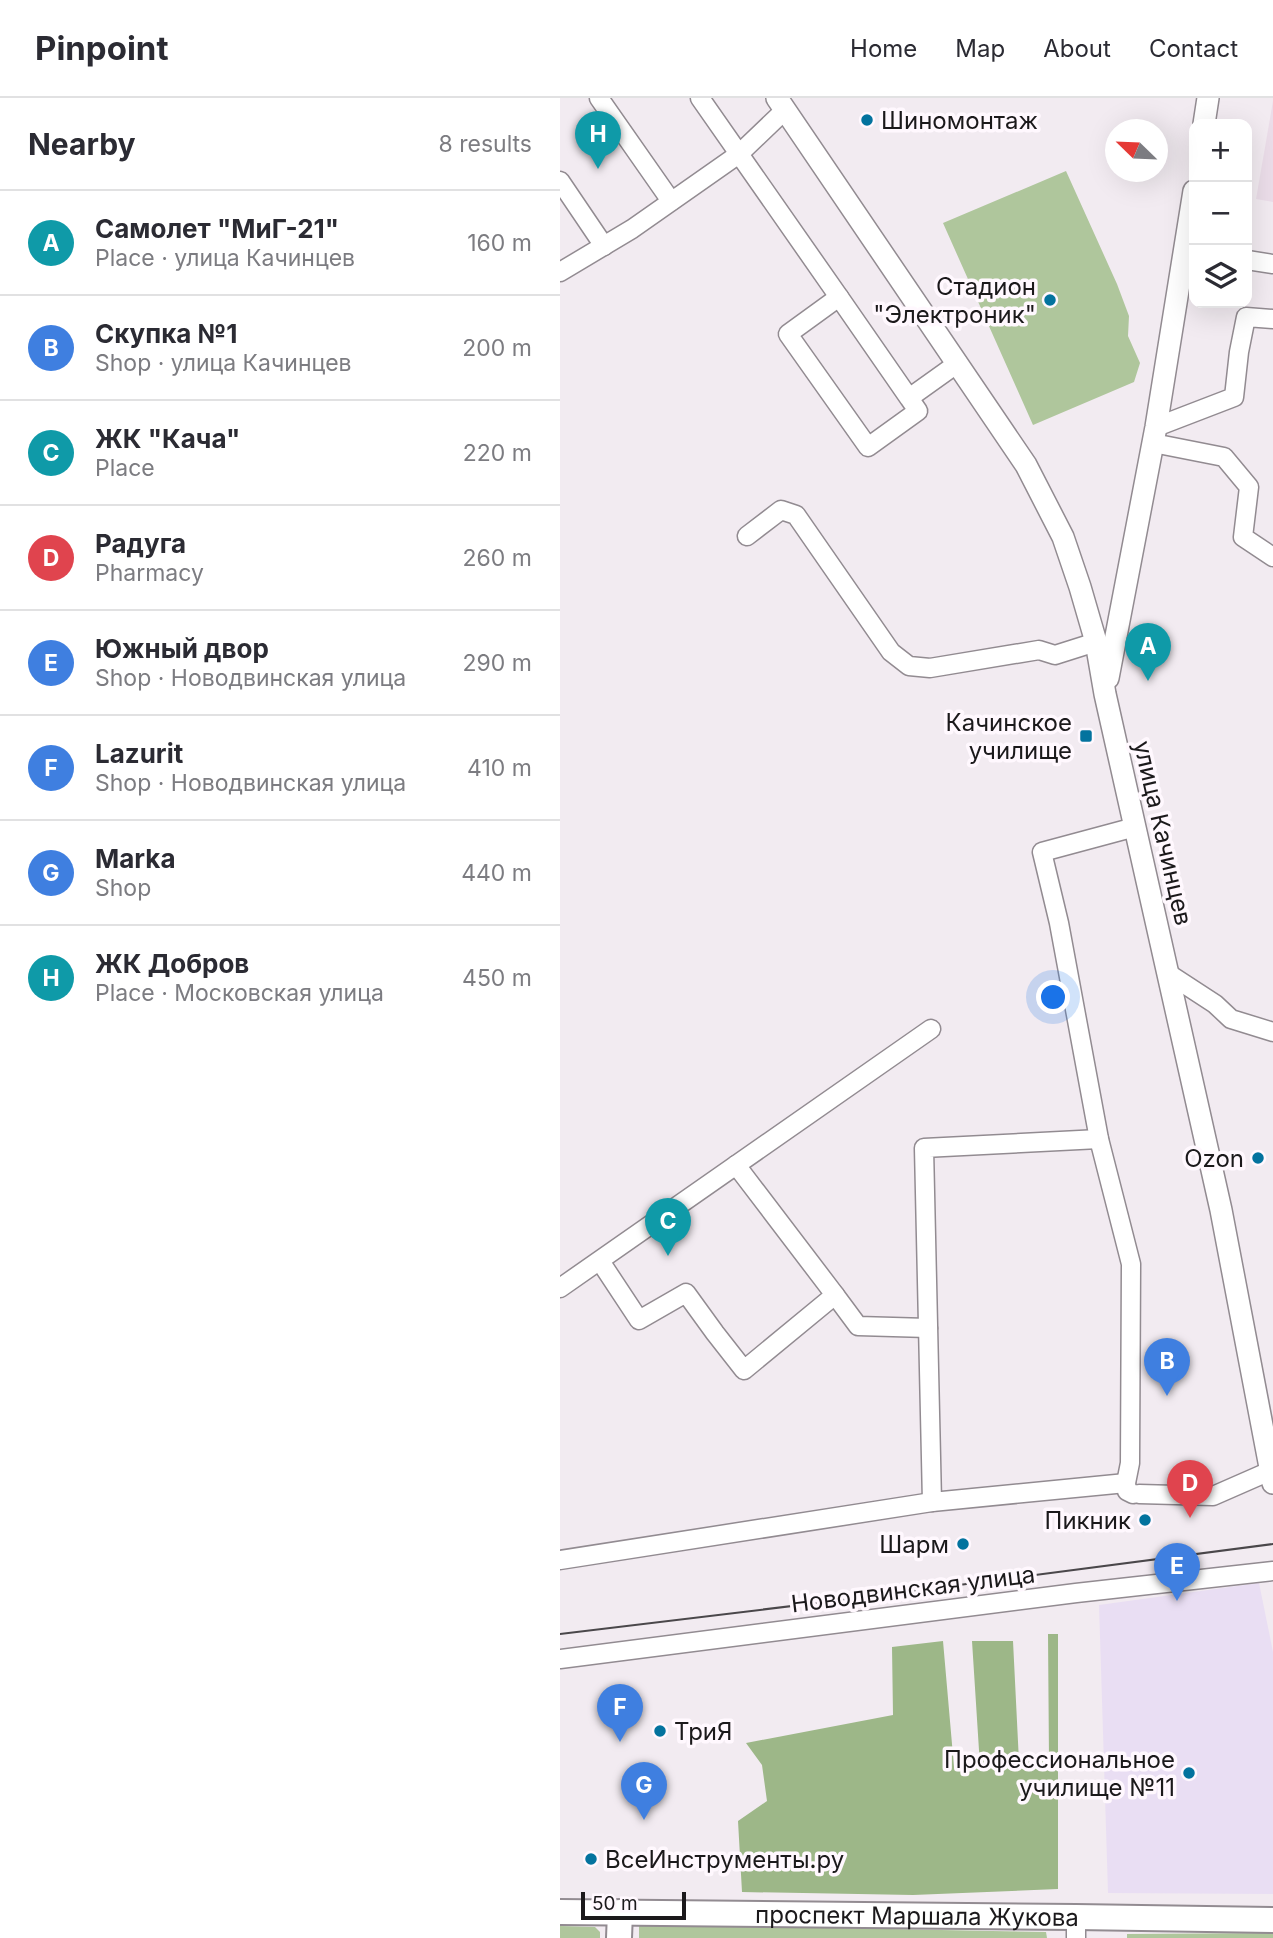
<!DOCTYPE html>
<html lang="en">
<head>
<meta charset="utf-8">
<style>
	body { margin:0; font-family:Inter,sans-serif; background:#f2f2f3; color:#2b2b33 }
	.controls { position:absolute; right:21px; top:21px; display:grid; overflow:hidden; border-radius:14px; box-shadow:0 7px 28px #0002 }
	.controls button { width:63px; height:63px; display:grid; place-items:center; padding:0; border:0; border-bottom:2px solid #e1e1e2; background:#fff; color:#2b2b33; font:35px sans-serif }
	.compass { position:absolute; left:545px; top:21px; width:63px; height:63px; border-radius:50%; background:#fff; box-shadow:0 7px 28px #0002; rotate:293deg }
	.scale { position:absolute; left:21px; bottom:18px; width:105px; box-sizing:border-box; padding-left:7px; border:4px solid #1b191b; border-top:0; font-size:19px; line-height:24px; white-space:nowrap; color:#1b191b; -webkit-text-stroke:5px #fff8fe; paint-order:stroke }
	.you { position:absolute; left:494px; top:900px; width:24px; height:24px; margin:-18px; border:5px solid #fff; border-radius:50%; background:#1a73e8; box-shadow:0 0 0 10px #1a73e833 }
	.badge { display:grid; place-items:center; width:46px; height:46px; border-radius:50%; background:#111827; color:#fff; font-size:23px; font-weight:700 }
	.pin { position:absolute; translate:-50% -58px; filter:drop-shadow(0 2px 4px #0008) }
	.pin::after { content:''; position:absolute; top:37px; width:24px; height:21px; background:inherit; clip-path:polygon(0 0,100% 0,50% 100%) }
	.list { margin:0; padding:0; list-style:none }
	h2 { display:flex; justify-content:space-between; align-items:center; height:91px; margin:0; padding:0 28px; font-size:30px }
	h2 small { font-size:23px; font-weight:400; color:#7c7c81 }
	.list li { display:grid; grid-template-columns:46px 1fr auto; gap:21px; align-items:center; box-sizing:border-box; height:105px; padding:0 28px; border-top:2px solid #e1e1e2 }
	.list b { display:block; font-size:26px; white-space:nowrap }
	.list p { margin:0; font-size:23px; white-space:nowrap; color:#7c7c81 }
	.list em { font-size:23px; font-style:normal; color:#7c7c81 }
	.icon { flex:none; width:38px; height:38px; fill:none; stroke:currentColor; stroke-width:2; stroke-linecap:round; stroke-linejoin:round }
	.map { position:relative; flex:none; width:713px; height:1840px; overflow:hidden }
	header { display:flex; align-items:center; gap:42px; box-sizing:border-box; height:98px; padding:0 35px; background:#fff; border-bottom:2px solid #e1e1e2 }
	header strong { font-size:33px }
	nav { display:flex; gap:38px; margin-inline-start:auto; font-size:24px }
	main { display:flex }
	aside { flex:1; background:#fff }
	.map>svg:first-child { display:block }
	.built { fill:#ebdde9 }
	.education { fill:#e9def3 }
	.green { fill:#afc69c }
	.forest { fill:#9db788 }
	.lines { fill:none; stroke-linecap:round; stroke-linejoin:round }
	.minor-casing { stroke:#928b91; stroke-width:21 }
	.major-casing { stroke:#928b91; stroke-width:24 }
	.highway-casing { stroke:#928b91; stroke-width:28 }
	.minor { stroke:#fff; stroke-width:18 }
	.major { stroke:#fff; stroke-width:21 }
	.highway { stroke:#fff; stroke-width:24 }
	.tram { stroke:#4a474a; stroke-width:2 }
	.poi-dot { fill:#03739e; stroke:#fff8fe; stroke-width:2.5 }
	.labels { text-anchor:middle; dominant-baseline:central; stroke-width:7; stroke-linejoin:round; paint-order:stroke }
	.poi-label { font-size:24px; fill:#1b191b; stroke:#fff8fe; text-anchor:end }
	.street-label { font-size:24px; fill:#1b191b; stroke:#fff8fe }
</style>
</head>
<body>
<header>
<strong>Pinpoint</strong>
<nav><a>Home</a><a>Map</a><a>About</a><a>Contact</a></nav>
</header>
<main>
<aside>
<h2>Nearby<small>8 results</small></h2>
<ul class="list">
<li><span class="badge" style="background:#0f9aa8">A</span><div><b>Самолет &quot;МиГ-21&quot;</b><p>Place · улица Качинцев</p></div><em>160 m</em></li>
<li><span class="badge" style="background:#3f7fe0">B</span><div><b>Скупка №1</b><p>Shop · улица Качинцев</p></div><em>200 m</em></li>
<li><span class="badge" style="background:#0f9aa8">C</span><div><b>ЖК &quot;Кача&quot;</b><p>Place</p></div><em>220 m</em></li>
<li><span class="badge" style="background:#e0444e">D</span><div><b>Радуга</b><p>Pharmacy</p></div><em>260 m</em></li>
<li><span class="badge" style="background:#3f7fe0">E</span><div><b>Южный двор</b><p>Shop · Новодвинская улица</p></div><em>290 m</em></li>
<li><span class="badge" style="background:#3f7fe0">F</span><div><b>Lazurit</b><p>Shop · Новодвинская улица</p></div><em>410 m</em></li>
<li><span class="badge" style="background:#3f7fe0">G</span><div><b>Marka</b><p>Shop</p></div><em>440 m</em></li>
<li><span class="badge" style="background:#0f9aa8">H</span><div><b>ЖК Добров</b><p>Place · Московская улица</p></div><em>450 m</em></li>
</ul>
</aside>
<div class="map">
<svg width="713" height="1840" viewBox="0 0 713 1840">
	<rect width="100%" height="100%" fill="#f2ebf1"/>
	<path class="built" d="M 713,3 L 713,104 L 696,101 Z"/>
	<path class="education" d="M 699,1485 L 713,1554 L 713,1796 L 548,1795 L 539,1507 Z"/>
	<g class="green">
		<path d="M 506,73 L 557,186 L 569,218 L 568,238 L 580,265 L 574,284 L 473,327 L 383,125 Z"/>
		<path d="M 79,1826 L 486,1834 L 487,1840 L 79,1840 Z"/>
		<path d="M 0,1828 L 35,1829 L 40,1834 L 40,1840 L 0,1840 Z"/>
		<path d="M 713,1835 L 713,1840 L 567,1840 L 567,1836 Z"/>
	</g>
	<path class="forest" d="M 488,1536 L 498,1536 L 498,1791 L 353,1797 L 182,1794 L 178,1723 L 207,1703 L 202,1667 L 186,1645 L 333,1617 L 332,1549 L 383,1543 L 394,1669 L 420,1668 L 412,1543 L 453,1543 L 459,1664 L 489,1663 Z"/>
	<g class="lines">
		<defs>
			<g id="minor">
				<path d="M 39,0 L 111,103"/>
				<path d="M 140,0 L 279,199"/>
				<path d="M 0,83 L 44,148"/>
				<path d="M 687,162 L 713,166"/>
				<path d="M 0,174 L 72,131 L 179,56 L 225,12"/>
				<path d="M 349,300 L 279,199 L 228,236 L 308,349 L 358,313 L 349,300 L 398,265"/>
				<path d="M 596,329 L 674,299 L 679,254 L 686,219 L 713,221"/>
				<path d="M 593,345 L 664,359 L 689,389 L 683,439 L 713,459"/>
				<path d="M 187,438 L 221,412 L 236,417 L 331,554 L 349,568 L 370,570 L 479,552 L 495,557 L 536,544"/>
				<path d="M 609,876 L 655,906 L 671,921 L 713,934"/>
				<path d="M 539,1041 L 364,1050 L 372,1404 L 566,1385"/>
				<path d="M 40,1163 L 79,1222 L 126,1195 L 155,1235 L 184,1272 L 275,1197 L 176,1067"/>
				<path d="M 0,1190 L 371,931"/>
				<path d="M 275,1197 L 298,1228 L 368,1230"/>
				<path d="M 573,1396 L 567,1393 L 566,1385 L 570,1365 L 571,1166 L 539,1041 L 499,825 L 482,754 L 575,729"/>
				<path d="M 579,1396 L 653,1398 L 710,1373"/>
				<path d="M 0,1462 L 372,1404"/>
				<path d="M 0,1561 L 516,1495 L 713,1473"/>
				<path d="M 516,1840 L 516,1819"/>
			</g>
			<g id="major">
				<path d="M 217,0 L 466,367 L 503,439 L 520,489 L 536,544 L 545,596 L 661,1112 L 713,1385"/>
				<path d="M 644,26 L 648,0"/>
				<path d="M 548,580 L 596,329 L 634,93"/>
			</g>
			<g id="highway">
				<path id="s1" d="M 0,1814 L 516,1819 L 713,1822"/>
				<path d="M 59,1840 L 60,1814"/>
			</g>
		</defs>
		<use href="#minor" class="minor-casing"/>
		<use href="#major" class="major-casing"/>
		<use href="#highway" class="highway-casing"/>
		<use href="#minor" class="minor"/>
		<use href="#major" class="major"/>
		<use href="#highway" class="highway"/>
		<path class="tram" d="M 0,1536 L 315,1498 L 713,1446"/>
	</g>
	<g class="poi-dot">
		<circle cx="307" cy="22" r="7"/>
		<circle cx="490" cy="202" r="7"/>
		<rect x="519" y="631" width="14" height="14" rx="3.5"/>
		<circle cx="698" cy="1060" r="7"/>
		<circle cx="585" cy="1422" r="7"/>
		<circle cx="403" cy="1446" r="7"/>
		<circle cx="100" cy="1633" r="7"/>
		<circle cx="629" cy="1675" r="7"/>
		<circle cx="31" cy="1761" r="7"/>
	</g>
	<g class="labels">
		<g class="poi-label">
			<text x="321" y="22" text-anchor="start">Шиномонтаж</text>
			<text x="476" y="188">Стадион<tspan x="476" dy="28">"Электроник"</tspan></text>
			<text x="512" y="624">Качинское<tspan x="512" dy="28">училище</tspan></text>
			<text x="684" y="1060">Ozon</text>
			<text x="571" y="1422">Пикник</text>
			<text x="389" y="1446">Шарм</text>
			<text x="114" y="1633" text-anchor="start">ТриЯ</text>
			<text x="615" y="1661">Профессиональное<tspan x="615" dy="28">училище №11</tspan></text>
			<text x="45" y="1761" text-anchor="start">ВсеИнструменты.ру</text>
		</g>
		<g class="street-label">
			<text transform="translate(603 735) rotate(77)">улица Качинцев</text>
			<text transform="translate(353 1491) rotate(-7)">Новодвинская улица</text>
			<text stroke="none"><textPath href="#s1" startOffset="357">проспект Маршала Жукова</textPath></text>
		</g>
	</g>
</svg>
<div class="controls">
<button>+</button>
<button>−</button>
<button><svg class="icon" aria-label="layers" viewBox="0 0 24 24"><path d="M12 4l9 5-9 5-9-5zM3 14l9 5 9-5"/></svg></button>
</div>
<svg class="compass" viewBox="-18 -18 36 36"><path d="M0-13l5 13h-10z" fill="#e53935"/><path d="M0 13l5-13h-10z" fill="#7c7c81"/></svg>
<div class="scale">50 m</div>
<div class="you"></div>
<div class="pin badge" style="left:588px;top:583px;background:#0f9aa8">A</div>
<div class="pin badge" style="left:607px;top:1298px;background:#3f7fe0">B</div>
<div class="pin badge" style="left:108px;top:1158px;background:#0f9aa8">C</div>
<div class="pin badge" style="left:630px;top:1420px;background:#e0444e">D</div>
<div class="pin badge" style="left:617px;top:1503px;background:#3f7fe0">E</div>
<div class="pin badge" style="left:60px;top:1644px;background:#3f7fe0">F</div>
<div class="pin badge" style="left:84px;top:1722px;background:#3f7fe0">G</div>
<div class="pin badge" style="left:38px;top:71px;background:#0f9aa8">H</div>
</div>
</main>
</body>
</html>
